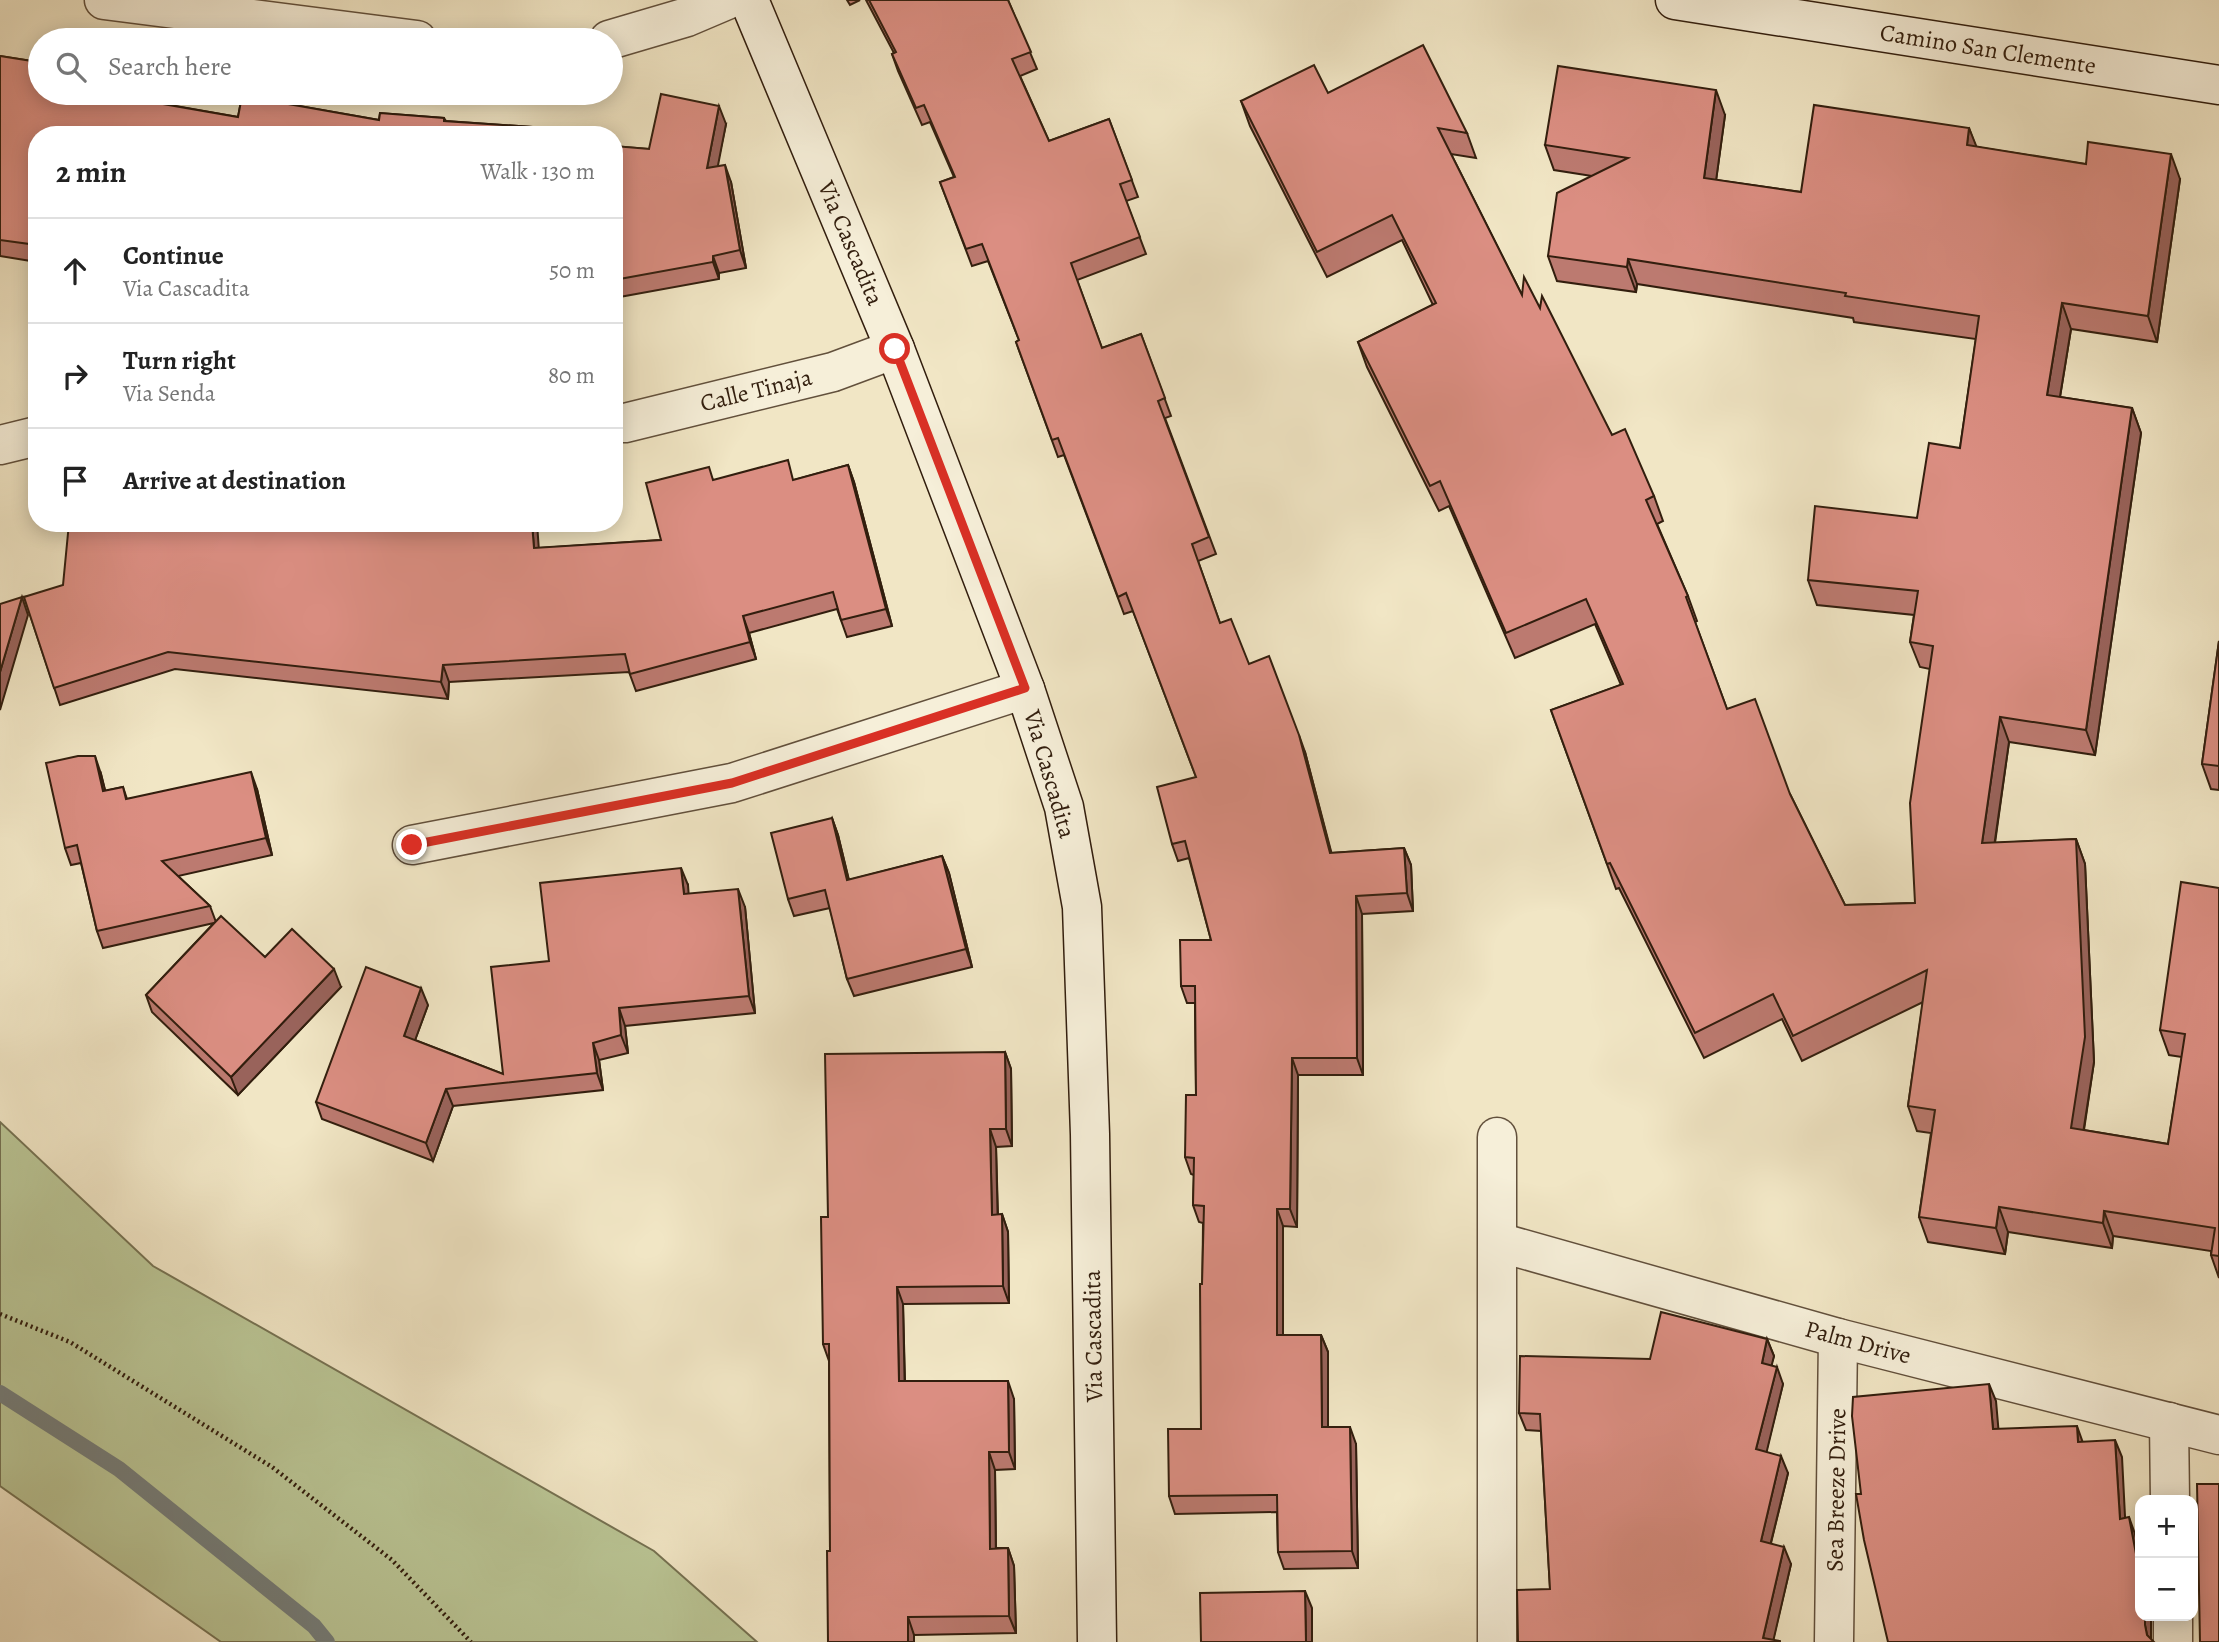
<!DOCTYPE html>
<html lang="en">
<head>
<meta charset="utf-8">
<style>
	body { margin:0; font-family:Alegreya,serif; background:#f2f2f2; color:#222 }
	.controls { position:absolute; right:21px; bottom:21px; display:grid; overflow:hidden; border-radius:14px; box-shadow:0 4px 18px #0003 }
	.controls button { width:63px; height:63px; display:grid; place-items:center; padding:0; border:0; border-bottom:2px solid #e0e0e0; background:#fff; color:#222; font:35px sans-serif }
	.stop { position:absolute; width:21px; height:21px; margin:-16px; border:5px solid #d93025; border-radius:50%; background:#fff }
	.stop.end { background:#d93025; border-color:#fff; box-shadow:0 2px 7px #0008 }
	.list { margin:0; padding:0; list-style:none }
	h2 { display:flex; justify-content:space-between; align-items:center; height:91px; margin:0; padding:0 28px; font-size:30px }
	h2 small { font-size:23px; font-weight:400; color:#767676 }
	.list li { display:grid; grid-template-columns:46px 1fr auto; gap:21px; align-items:center; box-sizing:border-box; height:105px; padding:0 28px; border-top:2px solid #e0e0e0 }
	.list b { display:block; font-size:26px; white-space:nowrap }
	.list p { margin:0; font-size:23px; white-space:nowrap; color:#767676 }
	.list em { font-size:23px; font-style:normal; color:#767676 }
	.icon { flex:none; width:38px; height:38px; fill:none; stroke:currentColor; stroke-width:2; stroke-linecap:round; stroke-linejoin:round }
	.map { position:relative; flex:none; width:2219px; height:1642px; overflow:hidden }
	.search { position:absolute; background:#fff; box-shadow:0 4px 18px #0003; left:28px; top:28px; width:595px; height:77px; display:flex; align-items:center; gap:18px; box-sizing:border-box; padding:0 24px; border-radius:38px; color:#767676; font-size:26px }
	.panel { position:absolute; background:#fff; box-shadow:0 4px 18px #0003; left:28px; top:126px; width:595px; height:406px; border-radius:28px }
	.map>svg:first-child { display:block }
	.green { fill:#bac595; stroke:#767252; stroke-width:2 }
	.lines { fill:none; stroke-linecap:round; stroke-linejoin:round }
	.stream { stroke:#757d79; stroke-width:16 }
	.street-casing { stroke:#62503c; stroke-width:41 }
	.secondary-casing { stroke:#321e0e; stroke-width:41 }
	.path { stroke:#321e0e; stroke-width:4.5; stroke-dasharray:2 3.5; stroke-linecap:butt }
	.street { stroke:#f6efd9; stroke-width:38 }
	.secondary { stroke:#f6efd9; stroke-width:38 }
	.wall { fill:#bc7a70; stroke:#321e0e; stroke-width:2 }
	.shaded-wall { fill:#99635b; stroke:#321e0e; stroke-width:2 }
	.building { fill:#db8e82; stroke:#321e0e; stroke-width:2 }
	.route { stroke:#d93025; stroke-width:9 }
	.labels { text-anchor:middle; dominant-baseline:central; stroke-width:5; stroke-linejoin:round; paint-order:stroke }
	.street-label { font-size:24px; fill:#321e0e; stroke:#f6efd9 }
</style>
</head>
<body>
<div class="map">
<svg width="2219" height="1642" viewBox="0 0 2219 1642">
	<rect width="100%" height="100%" fill="#f1e6c5"/>
	<filter id="stains"><feTurbulence type="fractalNoise" baseFrequency=".00286" numOctaves="4"/><feColorMatrix values="0 0 0 0 .2 0 0 0 0 .09 0 0 0 0 .02 0 0 0 .5 -.17"/></filter>
	<radialGradient id="worn" r=".72"><stop offset=".6" stop-color="#630" stop-opacity="0"/><stop offset="1" stop-color="#630" stop-opacity=".3"/></radialGradient>
	<path class="green" d="M 0,1122 L 153,1266 L 654,1551 L 757,1642 L 221,1642 L 0,1486 Z"/>
	<g class="lines">
		<path class="stream" d="M 0,1393 L 119,1469 L 314,1626 L 327,1642"/>
		<defs>
			<g id="street">
				<path d="M 104,0 L 417,40"/>
				<path d="M 609,40 L 687,17 L 727,0"/>
				<path d="M 614,423 L 625,423 L 833,372 L 895,349"/>
				<path d="M 0,445 L 37,436"/>
				<path d="M 412,845 L 732,783 L 1025,689"/>
				<path d="M 1497,1137 L 1497,1642"/>
				<path d="M 1498,1242 L 1838,1338 L 2219,1435"/>
				<path d="M 2169,1422 L 2170,1500"/>
				<path d="M 2173,1616 L 2173,1642"/>
				<path d="M 1834,1642 L 1838,1338"/>
			</g>
			<g id="secondary">
				<path d="M 749,0 L 895,349 L 1025,689 L 1064,807 L 1082,907 L 1090,1134 L 1097,1642"/>
				<path d="M 1675,0 L 2219,85"/>
			</g>
		</defs>
		<use href="#street" class="street-casing"/>
		<use href="#secondary" class="secondary-casing"/>
		<path class="path" d="M 0,1314 L 70,1342 L 272,1467 L 392,1560 L 471,1642"/>
		<use href="#street" class="street"/>
		<use href="#secondary" class="secondary"/>
	</g>
	<g class="wall">
		<path d="M 847,0 L 860,0 L 850,5 Z"/>
		<path d="M 866,0 L 1008,0 L 1037,69 L 1020,76 L 1049,141 L 1109,119 L 1138,197 L 1126,201 L 1146,254 L 1077,280 L 1102,348 L 1141,334 L 1171,416 L 1165,418 L 1216,554 L 1198,561 L 1220,623 L 1249,664 L 1305,752 L 1331,853 L 1404,848 L 1411,865 L 1413,911 L 1362,914 L 1363,1075 L 1298,1075 L 1297,1227 L 1283,1226 L 1283,1335 L 1321,1335 L 1328,1352 L 1328,1427 L 1356,1444 L 1358,1568 L 1284,1569 L 1278,1552 L 1277,1512 L 1175,1514 L 1169,1496 L 1201,1429 L 1203,1223 L 1199,1222 L 1193,1205 L 1194,1175 L 1191,1174 L 1185,1157 L 1196,1095 L 1195,1003 L 1187,1003 L 1181,986 L 1211,940 L 1189,858 L 1178,861 L 1172,844 L 1196,777 L 1133,611 L 1124,614 L 1064,455 L 1058,457 L 1016,342 L 1019,340 L 988,261 L 972,266 L 940,182 L 954,177 L 930,122 L 922,125 L 898,71 L 892,54 L 894,53 Z"/>
		<path d="M 0,56 L 38,62 L 40,68 L 40,93 L 128,93 L 130,98 L 238,117 L 242,96 L 379,120 L 380,113 L 444,118 L 446,121 L 532,127 L 535,135 L 37,135 L 37,262 L 0,256 Z"/>
		<path d="M 1328,93 L 1467,133 L 1476,158 L 1451,154 L 1522,295 L 1540,308 L 1612,435 L 1654,496 L 1663,521 L 1657,524 L 1688,596 L 1697,621 L 1695,622 L 1727,709 L 1790,794 L 1845,905 L 1915,903 L 1930,669 L 1920,667 L 1910,642 L 1914,615 L 1817,605 L 1808,580 L 1917,518 L 1960,448 L 1976,339 L 1854,322 L 1853,318 L 1637,284 L 1636,292 L 1557,281 L 1548,256 L 1592,176 L 1554,170 L 1545,145 L 1725,115 L 1716,180 L 1801,192 L 1969,128 L 1976,147 L 2180,179 L 2157,342 L 2071,329 L 2060,397 L 2132,408 L 2141,433 L 2095,755 L 2009,742 L 1995,843 L 2076,839 L 2085,864 L 2094,1062 L 2084,1130 L 2168,1144 L 2182,1057 L 2169,1055 L 2160,1030 L 2219,888 L 2219,1278 L 2211,1255 L 2211,1251 L 2113,1236 L 2112,1248 L 2008,1232 L 2005,1254 L 1928,1242 L 1919,1217 L 1931,1133 L 1917,1131 L 1908,1106 L 1923,1002 L 1802,1061 L 1782,1019 L 1704,1058 L 1619,888 L 1616,889 L 1551,710 L 1621,685 L 1595,624 L 1515,658 L 1449,506 L 1439,511 L 1367,367 L 1358,342 L 1433,305 L 1402,240 L 1327,277 L 1250,126 L 1241,101 Z"/>
		<path d="M 726,124 L 717,166 L 731,182 L 746,268 L 719,273 L 719,279 L 614,298 L 614,146 L 649,149 Z"/>
		<path d="M 848,465 L 854,482 L 892,626 L 847,637 L 837,609 L 749,633 L 756,659 L 636,691 L 629,672 L 449,682 L 448,699 L 175,669 L 60,705 L 24,597 L 539,548 L 661,540 L 714,480 L 794,480 Z"/>
		<path d="M 2219,641 L 2219,790 L 2211,789 L 2202,764 Z"/>
		<path d="M 101,774 L 105,791 L 123,787 L 127,799 L 257,789 L 272,855 L 178,876 L 210,906 L 216,922 L 265,957 L 341,987 L 238,1095 L 152,1012 L 146,995 L 214,923 L 103,948 L 97,931 L 81,863 L 71,865 L 65,848 Z"/>
		<path d="M 832,818 L 838,835 L 849,880 L 942,856 L 949,873 L 972,967 L 854,996 L 847,979 L 830,908 L 794,916 L 788,899 Z"/>
		<path d="M 688,885 L 688,894 L 745,907 L 755,1013 L 625,1026 L 628,1053 L 599,1060 L 603,1090 L 453,1106 L 433,1161 L 322,1119 L 316,1102 L 428,1005 L 415,1040 L 503,1074 L 549,961 Z"/>
		<path d="M 1005,1052 L 1011,1069 L 1012,1146 L 996,1147 L 998,1215 L 1002,1214 L 1008,1232 L 1009,1303 L 903,1304 L 905,1381 L 1014,1399 L 1015,1469 L 995,1470 L 996,1548 L 1008,1548 L 1014,1566 L 1016,1633 L 914,1635 L 830,1551 L 829,1361 L 823,1344 L 828,1217 Z"/>
		<path d="M 1767,1339 L 1774,1356 L 1771,1365 L 1783,1384 L 1766,1452 L 1788,1473 L 1771,1543 L 1791,1564 L 1773,1640 L 1550,1589 L 1541,1431 L 1526,1430 L 1519,1413 L 1650,1359 Z"/>
	</g>
	<g class="shaded-wall">
		<path d="M 1716,90 L 1725,115 L 1713,203 L 1704,178 Z"/>
		<path d="M 122,93 L 128,93 L 130,99 L 122,97 Z"/>
		<path d="M 719,106 L 726,124 L 714,186 L 707,168 Z"/>
		<path d="M 1969,128 L 1979,153 L 1967,145 Z"/>
		<path d="M 2171,154 L 2180,179 L 2157,342 L 2148,316 Z"/>
		<path d="M 725,165 L 731,182 L 746,268 L 740,250 Z"/>
		<path d="M 713,256 L 719,273 L 719,279 L 713,262 Z"/>
		<path d="M 1628,259 L 1637,284 L 1636,292 L 1627,267 Z"/>
		<path d="M 2062,303 L 2071,329 L 2056,421 L 2047,395 Z"/>
		<path d="M 2132,408 L 2141,433 L 2095,755 L 2086,730 Z"/>
		<path d="M 848,465 L 854,482 L 892,626 L 886,609 Z"/>
		<path d="M 532,523 L 537,523 L 540,565 L 534,548 Z"/>
		<path d="M 22,597 L 28,615 L 0,710 L 0,672 Z"/>
		<path d="M 743,616 L 749,633 L 756,659 L 750,642 Z"/>
		<path d="M 443,665 L 449,682 L 448,699 L 441,682 Z"/>
		<path d="M 2000,717 L 2009,742 L 1991,868 L 1982,843 Z"/>
		<path d="M 1299,735 L 1305,752 L 1336,870 L 1330,853 Z"/>
		<path d="M 95,756 L 101,774 L 110,809 L 103,791 Z"/>
		<path d="M 251,772 L 257,789 L 272,855 L 266,838 Z"/>
		<path d="M 832,818 L 838,835 L 853,898 L 847,880 Z"/>
		<path d="M 2076,839 L 2085,864 L 2094,1062 L 2080,1153 L 2071,1128 Z"/>
		<path d="M 1404,848 L 1411,865 L 1413,911 L 1407,893 Z"/>
		<path d="M 942,856 L 949,873 L 972,967 L 966,949 Z"/>
		<path d="M 681,868 L 688,885 L 690,912 L 684,894 Z"/>
		<path d="M 738,889 L 745,907 L 755,1013 L 749,996 Z"/>
		<path d="M 1356,896 L 1362,914 L 1363,1075 L 1357,1058 Z"/>
		<path d="M 334,969 L 341,987 L 238,1095 L 231,1077 Z"/>
		<path d="M 421,988 L 428,1005 L 410,1054 L 404,1036 Z"/>
		<path d="M 619,1008 L 625,1026 L 628,1053 L 621,1035 Z"/>
		<path d="M 593,1043 L 599,1060 L 603,1090 L 597,1073 Z"/>
		<path d="M 1005,1052 L 1011,1069 L 1012,1146 L 1006,1129 Z"/>
		<path d="M 1292,1058 L 1298,1075 L 1297,1227 L 1290,1209 Z"/>
		<path d="M 446,1089 L 453,1106 L 433,1161 L 426,1143 Z"/>
		<path d="M 990,1129 L 996,1147 L 998,1232 L 992,1215 Z"/>
		<path d="M 1999,1207 L 2008,1232 L 2005,1254 L 1996,1228 Z"/>
		<path d="M 1277,1209 L 1283,1226 L 1283,1352 L 1277,1335 Z"/>
		<path d="M 2104,1211 L 2113,1236 L 2112,1248 L 2103,1223 Z"/>
		<path d="M 1002,1214 L 1008,1232 L 1009,1303 L 1003,1286 Z"/>
		<path d="M 897,1287 L 903,1304 L 905,1399 L 899,1381 Z"/>
		<path d="M 1321,1335 L 1328,1352 L 1328,1444 L 1322,1427 Z"/>
		<path d="M 1767,1339 L 1774,1356 L 1768,1380 L 1762,1363 Z"/>
		<path d="M 1777,1367 L 1783,1384 L 1763,1467 L 1756,1449 Z"/>
		<path d="M 1008,1381 L 1014,1399 L 1015,1469 L 1009,1452 Z"/>
		<path d="M 1989,1384 L 1996,1401 L 2000,1447 L 1993,1429 Z"/>
		<path d="M 2077,1426 L 2083,1443 L 2078,1442 Z"/>
		<path d="M 1350,1427 L 1356,1444 L 1358,1568 L 1352,1551 Z"/>
		<path d="M 2115,1440 L 2122,1457 L 2126,1536 L 2120,1519 Z"/>
		<path d="M 989,1452 L 995,1470 L 996,1566 L 990,1549 Z"/>
		<path d="M 1781,1456 L 1788,1473 L 1767,1558 L 1761,1541 Z"/>
		<path d="M 2129,1517 L 2135,1534 L 2140,1560 L 2140,1575 Z"/>
		<path d="M 1784,1547 L 1791,1564 L 1773,1642 L 1763,1638 Z"/>
		<path d="M 1008,1548 L 1014,1566 L 1016,1633 L 1009,1616 Z"/>
		<path d="M 1305,1591 L 1312,1608 L 1312,1642 L 1306,1642 Z"/>
		<path d="M 2145,1616 L 2151,1616 L 2151,1642 L 2147,1635 L 2145,1625 Z"/>
		<path d="M 908,1617 L 914,1635 L 914,1642 L 908,1642 Z"/>
	</g>
	<g class="building">
		<path d="M 869,0 L 1008,0 L 1031,52 L 1012,59 L 1049,141 L 1109,119 L 1132,180 L 1120,184 L 1140,237 L 1071,263 L 1102,348 L 1141,334 L 1165,398 L 1158,401 L 1209,537 L 1192,544 L 1220,623 L 1231,619 L 1249,664 L 1269,656 L 1299,735 L 1330,853 L 1404,848 L 1407,893 L 1356,896 L 1357,1058 L 1292,1058 L 1290,1209 L 1277,1209 L 1277,1335 L 1321,1335 L 1322,1427 L 1350,1427 L 1352,1551 L 1278,1552 L 1277,1495 L 1169,1496 L 1168,1429 L 1201,1429 L 1200,1284 L 1202,1284 L 1204,1206 L 1193,1205 L 1194,1158 L 1185,1157 L 1186,1095 L 1196,1095 L 1195,986 L 1181,986 L 1180,940 L 1211,940 L 1185,841 L 1172,844 L 1157,787 L 1196,777 L 1126,593 L 1118,597 L 1058,438 L 1052,440 L 1016,342 L 1019,340 L 982,244 L 966,249 L 940,182 L 955,177 L 924,105 L 916,108 L 892,54 L 896,52 Z"/>
		<path d="M 1423,45 L 1467,133 L 1438,128 L 1522,295 L 1524,277 L 1540,308 L 1542,296 L 1612,435 L 1625,429 L 1654,496 L 1646,500 L 1688,596 L 1686,597 L 1727,709 L 1755,699 L 1790,794 L 1845,905 L 1915,903 L 1910,803 L 1933,646 L 1910,642 L 1918,591 L 1808,580 L 1815,506 L 1917,518 L 1929,443 L 1960,448 L 1979,316 L 1845,296 L 1846,293 L 1628,259 L 1627,267 L 1548,256 L 1557,193 L 1628,158 L 1545,145 L 1558,66 L 1716,90 L 1704,178 L 1801,192 L 1814,105 L 1969,128 L 1967,145 L 2086,164 L 2088,142 L 2171,154 L 2148,316 L 2062,303 L 2047,395 L 2132,408 L 2086,730 L 2000,717 L 1982,843 L 2076,839 L 2085,1037 L 2071,1128 L 2168,1144 L 2185,1034 L 2160,1030 L 2181,882 L 2219,888 L 2219,1256 L 2211,1255 L 2215,1228 L 2104,1211 L 2103,1223 L 1999,1207 L 1996,1228 L 1919,1217 L 1935,1110 L 1908,1106 L 1927,970 L 1793,1036 L 1773,994 L 1695,1033 L 1610,863 L 1607,864 L 1551,710 L 1623,684 L 1586,599 L 1506,633 L 1440,481 L 1430,486 L 1358,342 L 1436,303 L 1392,215 L 1317,252 L 1241,101 L 1314,65 L 1328,93 Z"/>
		<path d="M 0,56 L 38,62 L 37,68 L 40,69 L 40,93 L 122,93 L 122,97 L 238,117 L 242,96 L 379,120 L 380,113 L 444,118 L 444,121 L 532,127 L 532,135 L 37,135 L 37,245 L 0,240 Z"/>
		<path d="M 661,94 L 719,106 L 707,168 L 725,165 L 740,250 L 713,256 L 713,262 L 614,280 L 614,146 L 649,149 Z"/>
		<path d="M 788,460 L 793,480 L 848,465 L 886,609 L 841,620 L 833,592 L 743,616 L 750,642 L 630,674 L 625,654 L 443,665 L 441,682 L 168,652 L 54,688 L 24,597 L 63,585 L 69,523 L 532,523 L 534,548 L 661,540 L 646,483 L 709,467 L 713,480 Z"/>
		<path d="M 22,597 L 0,672 L 0,604 Z"/>
		<path d="M 2219,641 L 2219,766 L 2202,764 Z"/>
		<path d="M 78,756 L 95,756 L 103,791 L 123,787 L 126,799 L 251,772 L 266,838 L 162,861 L 210,906 L 97,931 L 77,845 L 65,848 L 46,763 Z"/>
		<path d="M 832,818 L 847,880 L 942,856 L 966,949 L 847,979 L 825,890 L 788,899 L 771,833 Z"/>
		<path d="M 681,868 L 684,894 L 738,889 L 749,996 L 619,1008 L 621,1035 L 593,1043 L 597,1073 L 446,1089 L 426,1143 L 316,1102 L 366,967 L 421,988 L 404,1036 L 503,1074 L 491,967 L 549,961 L 540,883 Z"/>
		<path d="M 221,916 L 265,957 L 292,929 L 334,969 L 231,1077 L 146,995 Z"/>
		<path d="M 1005,1052 L 1006,1129 L 990,1129 L 992,1215 L 1002,1214 L 1003,1286 L 897,1287 L 899,1381 L 1008,1381 L 1009,1452 L 989,1452 L 990,1549 L 1008,1548 L 1009,1616 L 908,1617 L 908,1642 L 828,1642 L 827,1551 L 830,1551 L 829,1344 L 823,1344 L 821,1217 L 828,1217 L 825,1054 Z"/>
		<path d="M 1661,1312 L 1767,1339 L 1762,1363 L 1777,1367 L 1756,1449 L 1781,1456 L 1761,1541 L 1784,1547 L 1763,1638 L 1780,1641 L 1780,1642 L 1518,1642 L 1517,1590 L 1550,1589 L 1540,1414 L 1519,1413 L 1520,1356 L 1650,1359 Z"/>
		<path d="M 1989,1384 L 1993,1429 L 2077,1426 L 2078,1442 L 2115,1440 L 2120,1519 L 2129,1517 L 2140,1575 L 2140,1616 L 2145,1616 L 2145,1625 L 2147,1635 L 2154,1642 L 1888,1642 L 1864,1540 L 1856,1494 L 1861,1494 L 1852,1416 L 1853,1397 Z"/>
		<path d="M 2197,1484 L 2219,1484 L 2219,1642 L 2200,1642 Z"/>
		<path d="M 1305,1591 L 1306,1642 L 1201,1642 L 1200,1593 Z"/>
	</g>
	<g class="lines">
		<path class="route" d="M 412,845 L 732,783 L 1025,688 L 895,349"/>
	</g>
	<g class="labels">
		<g class="street-label">
			<text transform="translate(1988 49) rotate(9)">Camino San Clemente</text>
			<text transform="translate(851 243) rotate(67)">Via Cascadita</text>
			<text transform="translate(756 390) rotate(-14)">Calle Tinaja</text>
			<text transform="translate(1050 774) rotate(74)">Via Cascadita</text>
			<text transform="translate(1093 1336) rotate(-91)">Via Cascadita</text>
			<text transform="translate(1858 1342) rotate(15)">Palm Drive</text>
			<text transform="translate(1836 1490) rotate(-89)">Sea Breeze Drive</text>
		</g>
	</g>
	<rect width="100%" height="100%" filter="url(#stains)"/>
	<rect width="100%" height="100%" fill="url(#worn)"/>
</svg>
<div class="controls">
<button>+</button>
<button>−</button>
</div>
<div class="stop" style="left:895px;top:349px"></div>
<div class="stop end" style="left:412px;top:845px"></div>
<div class="search"><svg class="icon" aria-label="search" viewBox="0 0 24 24"><circle cx="10" cy="10" r="6"/><path d="M15 15l6 6"/></svg>Search here</div>
<section class="panel">
<h2>2 min<small>Walk · 130 m</small></h2>
<ul class="list">
<li><svg class="icon" aria-label="ahead" viewBox="0 0 24 24"><path d="M12 20V5M6 11l6-6 6 6"/></svg><div><b>Continue</b><p>Via Cascadita</p></div><em>50 m</em></li>
<li><svg class="icon" aria-label="right" viewBox="0 0 24 24"><path d="M7 20v-9h11M14 6l5 5-5 5"/></svg><div><b>Turn right</b><p>Via Senda</p></div><em>80 m</em></li>
<li><svg class="icon" aria-label="arrive" viewBox="0 0 24 24"><path d="M6 21V4h12l-3 4 3 4H6"/></svg><div><b>Arrive at destination</b></div></li>
</ul>
</section>
</div>
</body>
</html>
